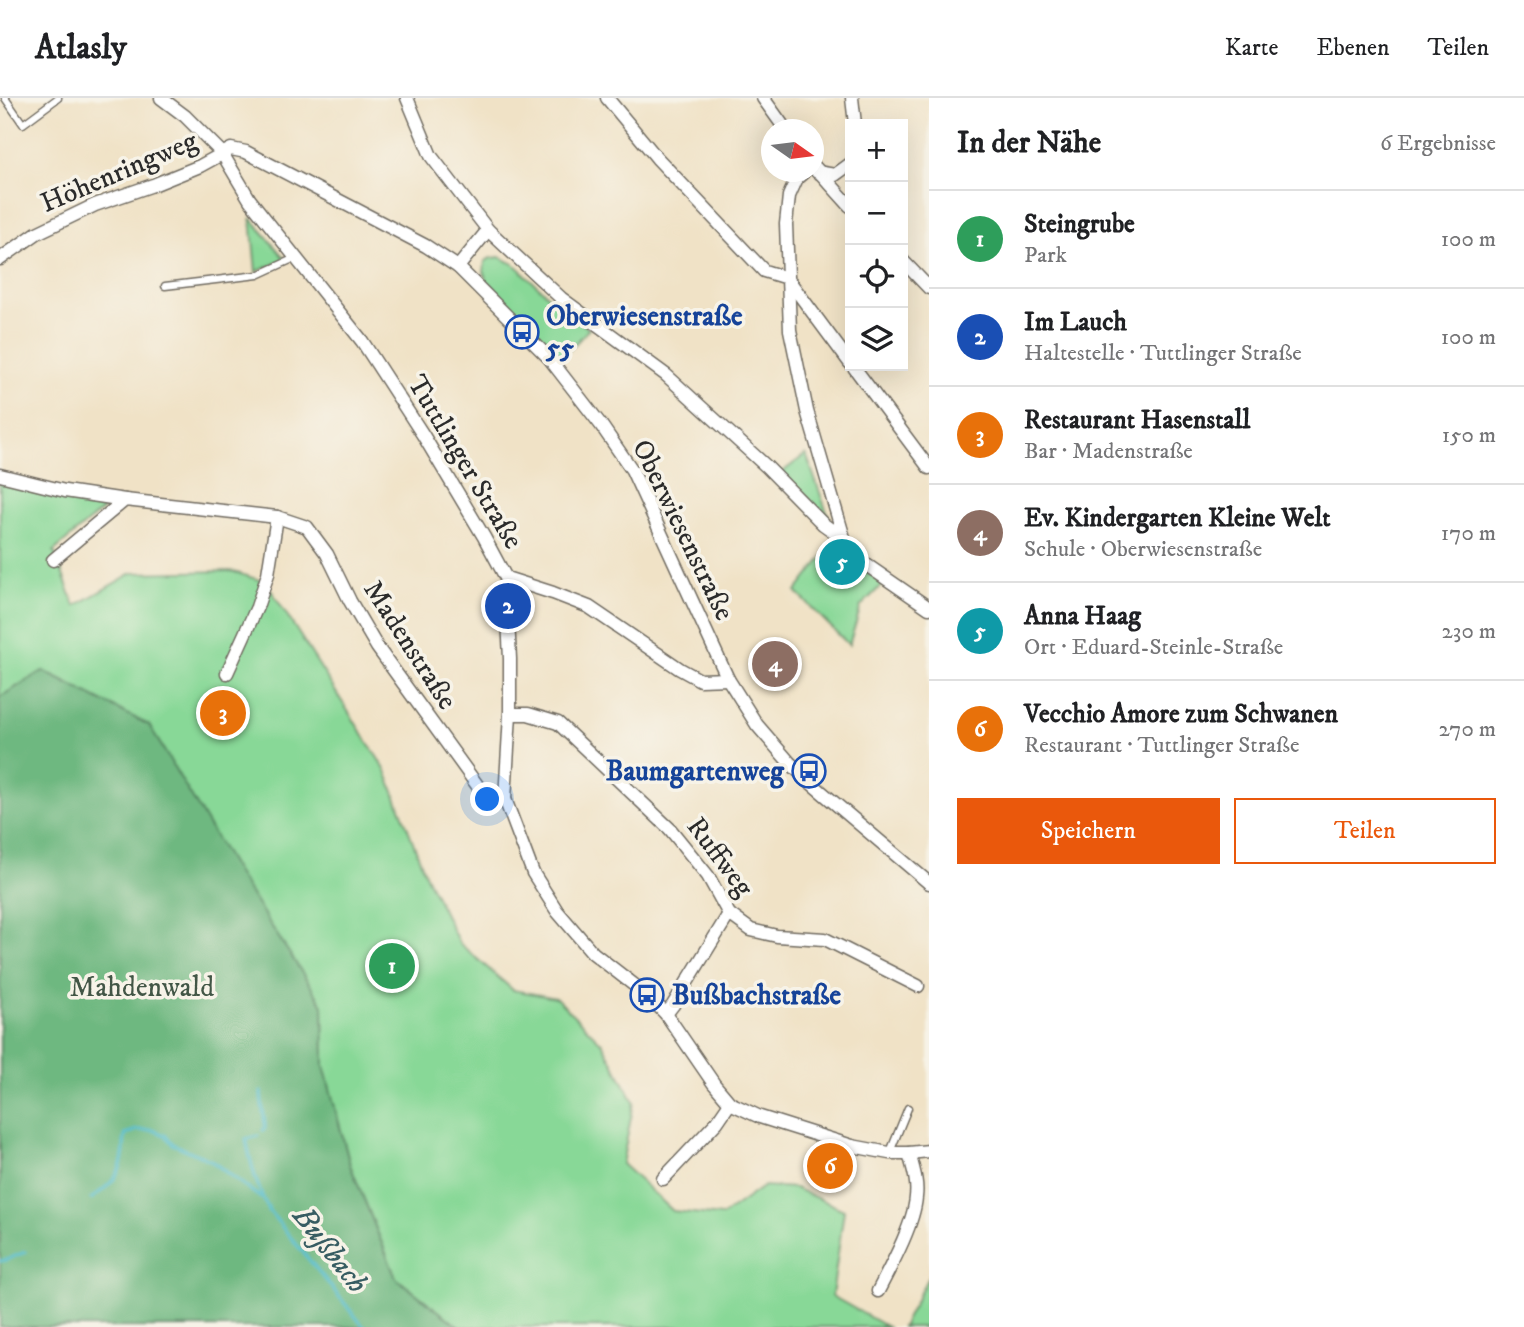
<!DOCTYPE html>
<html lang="de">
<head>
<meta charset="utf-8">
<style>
	body { margin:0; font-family:"IM FELL DW Pica",serif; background:#f2f2f2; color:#202124 }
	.controls { position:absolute; right:21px; top:21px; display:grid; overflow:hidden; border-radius:0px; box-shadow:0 7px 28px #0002 }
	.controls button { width:63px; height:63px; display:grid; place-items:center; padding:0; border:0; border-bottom:2px solid #e0e0e0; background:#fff; color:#202124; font:35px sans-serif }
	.compass { position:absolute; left:761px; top:21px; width:63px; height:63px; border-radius:50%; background:#fff; box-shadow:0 7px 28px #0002; rotate:104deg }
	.you { position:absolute; left:488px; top:702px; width:24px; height:24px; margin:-18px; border:5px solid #fff; border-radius:50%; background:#1a73e8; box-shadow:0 0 0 10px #1a73e833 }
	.badge { display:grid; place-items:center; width:46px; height:46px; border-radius:50%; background:#ea580c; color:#fff; font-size:23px; font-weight:700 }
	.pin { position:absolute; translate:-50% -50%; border:4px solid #fff; box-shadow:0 2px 7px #0006 }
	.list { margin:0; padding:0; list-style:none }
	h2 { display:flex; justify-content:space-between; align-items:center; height:91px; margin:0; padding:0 28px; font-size:30px }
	h2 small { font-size:23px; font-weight:400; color:#757577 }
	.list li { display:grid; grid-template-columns:46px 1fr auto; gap:21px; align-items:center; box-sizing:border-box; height:98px; padding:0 28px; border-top:2px solid #e0e0e0 }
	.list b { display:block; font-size:26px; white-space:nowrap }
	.list p { margin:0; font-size:23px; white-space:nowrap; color:#757577 }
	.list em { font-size:23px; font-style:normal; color:#757577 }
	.actions { display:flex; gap:14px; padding:21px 28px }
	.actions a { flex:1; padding:16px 0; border:2px solid #ea580c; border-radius:0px; text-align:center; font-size:24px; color:#ea580c }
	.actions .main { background:#ea580c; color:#fff }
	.icon { flex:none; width:38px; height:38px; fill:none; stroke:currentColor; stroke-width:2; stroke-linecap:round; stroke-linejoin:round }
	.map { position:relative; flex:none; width:929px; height:1229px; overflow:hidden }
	header { display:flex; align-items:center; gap:42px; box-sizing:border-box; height:98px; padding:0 35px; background:#fff; border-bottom:2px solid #e0e0e0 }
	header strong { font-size:33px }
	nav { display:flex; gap:38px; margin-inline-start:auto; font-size:24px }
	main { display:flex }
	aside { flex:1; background:#fff }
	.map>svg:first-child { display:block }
	.green { fill:#88d897; stroke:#5a8261; stroke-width:2 }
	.forest { fill:#6eb880; stroke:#4c7256; stroke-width:2 }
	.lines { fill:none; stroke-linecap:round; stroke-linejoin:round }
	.stream { stroke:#4dbac7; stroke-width:3.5 }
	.service-casing { stroke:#706b61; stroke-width:9 }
	.minor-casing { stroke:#706b61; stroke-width:15 }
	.service { stroke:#fff; stroke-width:6 }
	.minor { stroke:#fff; stroke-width:12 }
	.labels { text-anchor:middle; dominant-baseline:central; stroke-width:7; stroke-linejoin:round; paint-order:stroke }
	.street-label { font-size:28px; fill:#2b2b2b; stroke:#f7f3e8 }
	.transit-label { font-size:28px; font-weight:bold; fill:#164399; stroke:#f7f3e8; text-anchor:start }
	.park-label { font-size:28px; fill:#425646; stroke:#f7f3e8 }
	.water-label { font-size:30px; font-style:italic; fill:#375d62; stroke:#f7f3e8 }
</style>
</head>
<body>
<header>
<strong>Atlasly</strong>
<nav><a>Karte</a><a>Ebenen</a><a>Teilen</a></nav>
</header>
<main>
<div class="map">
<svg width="929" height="1229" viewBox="0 0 929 1229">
	<rect width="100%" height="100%" fill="#f7f3e8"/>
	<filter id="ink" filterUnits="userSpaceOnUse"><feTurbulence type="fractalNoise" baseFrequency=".0143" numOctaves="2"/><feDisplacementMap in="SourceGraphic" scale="14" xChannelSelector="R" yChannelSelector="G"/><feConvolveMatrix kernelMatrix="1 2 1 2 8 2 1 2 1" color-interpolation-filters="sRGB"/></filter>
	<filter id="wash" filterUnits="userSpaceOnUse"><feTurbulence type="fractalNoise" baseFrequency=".00686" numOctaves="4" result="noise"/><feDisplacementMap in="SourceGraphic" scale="28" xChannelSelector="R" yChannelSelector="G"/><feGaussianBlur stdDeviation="1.57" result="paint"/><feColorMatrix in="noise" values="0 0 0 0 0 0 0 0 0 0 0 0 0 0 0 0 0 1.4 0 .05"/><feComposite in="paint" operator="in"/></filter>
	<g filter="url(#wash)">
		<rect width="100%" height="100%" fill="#f0e2c6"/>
		<g class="green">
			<path d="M 251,120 L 285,161 L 256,174 Z"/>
			<path d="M 500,159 L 514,166 L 560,209 L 589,231 L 561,261 L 529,225 L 486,182 L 484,173 L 485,163 L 491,160 Z"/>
			<path d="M 806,356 L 830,423 L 781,375 Z"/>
			<path d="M 0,382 L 53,399 L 108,407 L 54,453 L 75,508 L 132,475 L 231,473 L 266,484 L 386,673 L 426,778 L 459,845 L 513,892 L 556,900 L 603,946 L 634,1004 L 622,1066 L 673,1113 L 722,1118 L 764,1088 L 795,1090 L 844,1112 L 832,1198 L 887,1229 L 459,1229 L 396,1180 L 350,1067 L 324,968 L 323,907 L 238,777 L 43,573 L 0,599 Z"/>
			<path d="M 833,446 L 883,486 L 861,508 L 849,547 L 796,494 Z"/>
			<path d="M 929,1177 L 929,1229 L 902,1229 Z"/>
		</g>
		<path class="forest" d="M 43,573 L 149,627 L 238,777 L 323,907 L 324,968 L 350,1067 L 396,1180 L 459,1229 L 0,1229 L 0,599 Z"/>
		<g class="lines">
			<g class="stream">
				<path d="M 261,994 C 261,1006 265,1018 265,1030 L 263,1032"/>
				<path d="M 258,1038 L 246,1041 C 251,1066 257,1091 270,1114 L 364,1229"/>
				<path d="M 91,1101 C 108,1088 120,1080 123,1058 C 125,1050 123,1043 126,1036 L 137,1032 L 153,1032 L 165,1037 L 173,1046 L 210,1062 L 261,1100"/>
				<path d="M 0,1163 L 6,1162 L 25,1154"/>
			</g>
		</g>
	</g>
	<g filter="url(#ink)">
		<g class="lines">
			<defs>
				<g id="service">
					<path d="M 5,0 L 23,26 L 58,0"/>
					<path d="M 165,188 L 258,177 L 295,160"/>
					<path d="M 890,1054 L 908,1010"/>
				</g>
				<g id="minor">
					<path d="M 161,0 L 185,18 L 222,55 L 250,102 L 362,243 L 423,337 L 484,439 L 506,480 L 510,561 L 510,616 L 505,701 L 533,775 L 557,813 L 593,855 L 647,897 L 666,916 L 714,986 L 730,1005 L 760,1019 L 852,1048 L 889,1055 L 909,1055 L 929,1053"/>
					<path d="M 407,0 L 431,58 L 488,132 L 561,200 L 666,277 L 767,369 L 823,426 L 844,441 L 855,459 L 929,510"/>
					<path d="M 607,0 L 657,60 L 764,173 L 787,180 L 850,265"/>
					<path d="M 763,0 L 786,32"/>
					<path d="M 852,0 L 855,26"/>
					<path d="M 814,68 L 850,108"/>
					<path d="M 804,74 L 797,80 L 789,98 L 786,126 L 790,232 L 807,313 L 844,440"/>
					<path d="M 817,74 L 835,77 L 850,66"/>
					<path d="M 0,161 L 37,135 L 95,107 L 153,87 L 200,68 L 231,51 L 246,54 L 426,148 L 458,169 L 549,260 L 601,327 L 632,372 L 728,581 L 757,627 L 789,664 L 811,685 L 929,785"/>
					<path d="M 903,163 L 929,190"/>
					<path d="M 458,169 L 488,132"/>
					<path d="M 853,268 L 929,370"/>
					<path d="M 0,377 L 65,393 L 125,402"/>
					<path d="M 53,462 L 125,402 L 277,419 L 307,429 L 327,456 L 350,503 L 377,549 L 485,698 L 505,701"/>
					<path d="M 506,480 L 553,495 L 589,509 L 680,571 L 700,582 L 728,581"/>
					<path d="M 227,575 L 257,509 L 268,476 L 277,419"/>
					<path d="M 510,616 L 528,616 L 558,625 L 670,731 L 708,778 L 729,816 L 751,832 L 777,838 L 825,841 L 918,888"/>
					<path d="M 666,916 L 673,907 L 729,816"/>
					<path d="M 663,1081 L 717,1024 L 730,1005"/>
					<path d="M 878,1193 C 891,1168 914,1126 916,1099 C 918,1084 913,1070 909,1055"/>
				</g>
			</defs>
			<use href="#service" class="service-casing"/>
			<use href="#minor" class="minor-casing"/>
			<use href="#service" class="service"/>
			<use href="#minor" class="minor"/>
		</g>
	</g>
	<defs>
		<symbol id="bus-ring" viewBox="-11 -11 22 22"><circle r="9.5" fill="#f7f3e8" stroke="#1a4fb4" stroke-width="1.5"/><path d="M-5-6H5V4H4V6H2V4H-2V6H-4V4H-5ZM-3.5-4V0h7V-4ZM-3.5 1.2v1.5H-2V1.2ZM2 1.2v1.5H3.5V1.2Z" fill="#1a4fb4"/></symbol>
	</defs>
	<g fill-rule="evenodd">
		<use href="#bus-ring" x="503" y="215" width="38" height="38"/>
		<use href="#bus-ring" x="790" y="654" width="38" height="38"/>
		<use href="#bus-ring" x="628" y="878" width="38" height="38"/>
	</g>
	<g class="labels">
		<g class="street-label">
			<text transform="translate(119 74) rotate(-23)">Höhenringweg</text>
			<text transform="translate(465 364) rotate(59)">Tuttlinger Straße</text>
			<text transform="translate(683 432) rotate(64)">Oberwiesenstraße</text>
			<text transform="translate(410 547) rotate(57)">Madenstraße</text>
			<text transform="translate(720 759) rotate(53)">Ruffweg</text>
		</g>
		<g class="transit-label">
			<text x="546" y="218">Oberwiesenstraße<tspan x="546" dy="32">55</tspan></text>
			<text x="784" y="673" text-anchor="end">Baumgartenweg</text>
			<text x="672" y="897">Bußbachstraße</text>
		</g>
		<g class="park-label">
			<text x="142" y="889">Mahdenwald</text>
		</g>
		<g class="water-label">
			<text transform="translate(330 1152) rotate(52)">Bußbach</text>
		</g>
	</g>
</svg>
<div class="controls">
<button>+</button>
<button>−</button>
<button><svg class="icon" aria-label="locate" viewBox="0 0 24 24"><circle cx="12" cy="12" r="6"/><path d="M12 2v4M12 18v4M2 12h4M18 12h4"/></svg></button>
<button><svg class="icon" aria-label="layers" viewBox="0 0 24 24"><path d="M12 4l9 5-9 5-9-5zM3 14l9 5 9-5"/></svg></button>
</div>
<svg class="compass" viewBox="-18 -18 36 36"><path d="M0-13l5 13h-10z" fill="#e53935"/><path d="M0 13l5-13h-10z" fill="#757577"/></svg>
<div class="you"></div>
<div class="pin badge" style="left:392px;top:868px;background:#2e9e5b">1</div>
<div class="pin badge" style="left:508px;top:508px;background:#1a4fb4">2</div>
<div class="pin badge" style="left:223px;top:615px;background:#e8710a">3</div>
<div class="pin badge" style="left:775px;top:566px;background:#8d6e63">4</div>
<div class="pin badge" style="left:842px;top:464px;background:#0f9aa8">5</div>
<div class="pin badge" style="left:830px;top:1068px;background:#e8710a">6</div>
</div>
<aside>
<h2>In der Nähe<small>6 Ergebnisse</small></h2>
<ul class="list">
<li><span class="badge" style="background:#2e9e5b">1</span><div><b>Steingrube</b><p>Park</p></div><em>100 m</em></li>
<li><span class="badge" style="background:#1a4fb4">2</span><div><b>Im Lauch</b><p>Haltestelle · Tuttlinger Straße</p></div><em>100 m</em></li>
<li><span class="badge" style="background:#e8710a">3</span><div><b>Restaurant Hasenstall</b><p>Bar · Madenstraße</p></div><em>150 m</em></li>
<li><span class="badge" style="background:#8d6e63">4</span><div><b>Ev. Kindergarten Kleine Welt</b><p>Schule · Oberwiesenstraße</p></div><em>170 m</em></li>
<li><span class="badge" style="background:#0f9aa8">5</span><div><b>Anna Haag</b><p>Ort · Eduard-Steinle-Straße</p></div><em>230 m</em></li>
<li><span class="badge" style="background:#e8710a">6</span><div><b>Vecchio Amore zum Schwanen</b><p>Restaurant · Tuttlinger Straße</p></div><em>270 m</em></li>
</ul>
<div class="actions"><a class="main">Speichern</a><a>Teilen</a></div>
</aside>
</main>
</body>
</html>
